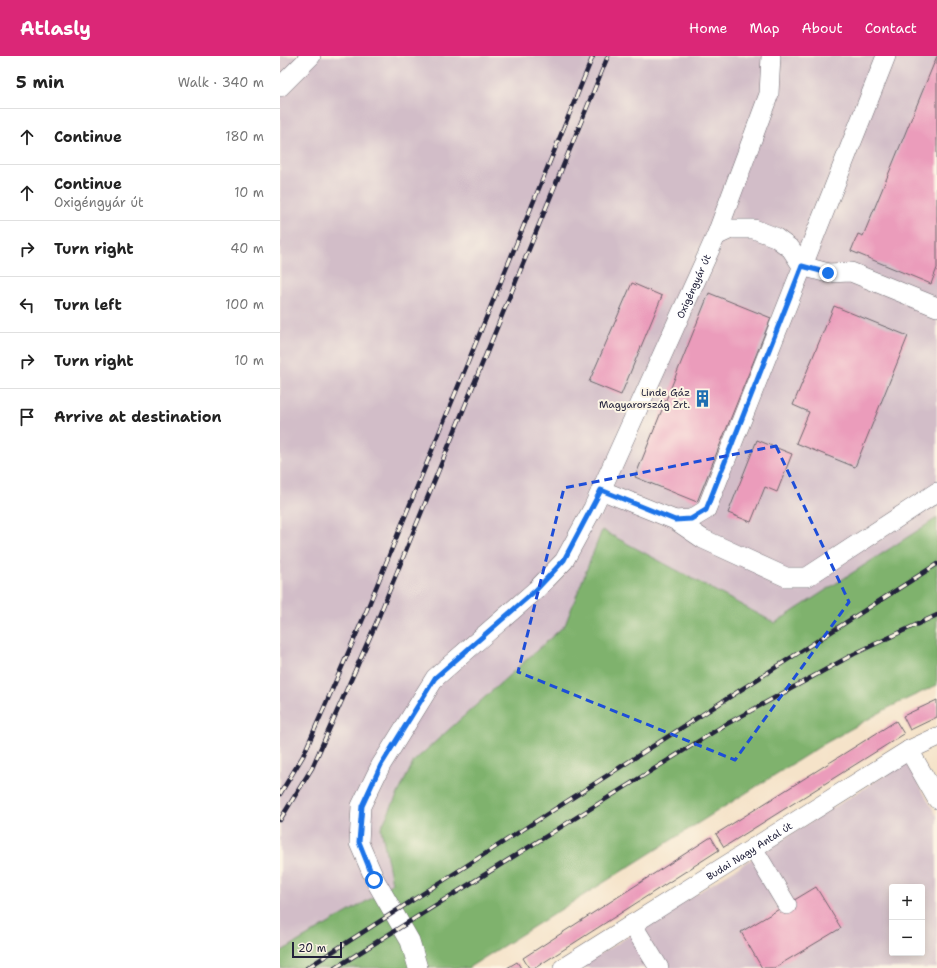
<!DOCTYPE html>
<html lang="en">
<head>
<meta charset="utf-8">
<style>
	body { margin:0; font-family:"Shantell Sans",sans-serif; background:#f6f6f6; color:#222 }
	.controls { position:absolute; right:12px; bottom:12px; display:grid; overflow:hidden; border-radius:4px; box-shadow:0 2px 10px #0003 }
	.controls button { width:36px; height:36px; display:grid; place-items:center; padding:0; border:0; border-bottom:1px solid #e0e0e0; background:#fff; color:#222; font:20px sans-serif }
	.scale { position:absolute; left:12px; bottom:10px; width:50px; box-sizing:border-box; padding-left:4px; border:2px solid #22223b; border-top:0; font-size:11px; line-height:14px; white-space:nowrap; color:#22223b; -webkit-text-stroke:3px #fcf5e5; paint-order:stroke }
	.stop { position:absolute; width:12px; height:12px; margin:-9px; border:3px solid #1a73e8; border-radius:50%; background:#fff }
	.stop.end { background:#1a73e8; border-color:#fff; box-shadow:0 1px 4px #0008 }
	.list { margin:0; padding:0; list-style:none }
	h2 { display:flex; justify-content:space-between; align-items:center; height:52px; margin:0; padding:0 16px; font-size:17px }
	h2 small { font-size:13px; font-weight:400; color:#767676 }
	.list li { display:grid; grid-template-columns:26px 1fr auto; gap:12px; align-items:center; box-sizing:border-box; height:56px; padding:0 16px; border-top:1px solid #e0e0e0 }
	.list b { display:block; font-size:15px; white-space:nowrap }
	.list p { margin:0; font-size:13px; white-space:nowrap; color:#767676 }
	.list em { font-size:13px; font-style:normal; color:#767676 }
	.icon { flex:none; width:22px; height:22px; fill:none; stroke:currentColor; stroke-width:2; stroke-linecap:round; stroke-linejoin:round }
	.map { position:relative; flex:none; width:657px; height:912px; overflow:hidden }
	header { display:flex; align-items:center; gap:24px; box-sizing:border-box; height:56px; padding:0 20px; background:#db2777; color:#fff }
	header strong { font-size:19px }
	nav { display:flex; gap:22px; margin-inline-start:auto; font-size:14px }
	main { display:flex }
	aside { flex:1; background:#fff }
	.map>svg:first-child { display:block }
	.industrial { fill:#d2bdc8; fill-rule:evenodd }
	.forest { fill:#7fb26d; stroke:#506a54 }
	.building { fill:#eb9cbb }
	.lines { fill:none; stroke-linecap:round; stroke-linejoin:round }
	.minor-casing { stroke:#6c666d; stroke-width:20 }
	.minor { stroke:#fff; stroke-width:19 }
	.rail-casing { stroke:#22223b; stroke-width:4.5 }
	.rail { stroke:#fcf5e5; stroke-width:3; stroke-dasharray:9; stroke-linecap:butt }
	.route { stroke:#1a73e8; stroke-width:5 }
	.marked { fill:none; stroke:#1d4ed8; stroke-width:3; stroke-dasharray:8 5; stroke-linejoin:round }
	.labels { text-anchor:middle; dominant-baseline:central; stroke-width:4; stroke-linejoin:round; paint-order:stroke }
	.street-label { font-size:10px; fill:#22223b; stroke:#fcf5e5 }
	.poi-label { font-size:10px; fill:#22223b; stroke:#fcf5e5; text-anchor:end }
</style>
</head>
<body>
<header>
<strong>Atlasly</strong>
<nav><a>Home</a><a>Map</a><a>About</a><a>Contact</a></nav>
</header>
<main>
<aside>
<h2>5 min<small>Walk · 340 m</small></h2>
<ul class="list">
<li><svg class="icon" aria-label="ahead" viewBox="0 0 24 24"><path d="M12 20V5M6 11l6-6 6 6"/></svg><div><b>Continue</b></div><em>180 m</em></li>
<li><svg class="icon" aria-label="ahead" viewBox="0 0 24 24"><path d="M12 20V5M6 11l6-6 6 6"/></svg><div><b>Continue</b><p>Oxigéngyár út</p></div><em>10 m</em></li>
<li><svg class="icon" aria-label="right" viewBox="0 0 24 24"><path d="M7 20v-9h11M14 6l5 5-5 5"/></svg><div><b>Turn right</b></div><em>40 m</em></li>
<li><svg class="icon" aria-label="left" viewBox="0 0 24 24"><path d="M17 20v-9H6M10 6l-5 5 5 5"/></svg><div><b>Turn left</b></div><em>100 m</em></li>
<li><svg class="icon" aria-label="right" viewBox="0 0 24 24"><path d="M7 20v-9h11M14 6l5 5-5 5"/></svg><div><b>Turn right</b></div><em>10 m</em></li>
<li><svg class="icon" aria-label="arrive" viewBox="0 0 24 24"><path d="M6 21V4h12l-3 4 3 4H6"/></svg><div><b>Arrive at destination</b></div></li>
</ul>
</aside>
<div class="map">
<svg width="657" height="912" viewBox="0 0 657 912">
	<rect width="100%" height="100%" fill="#fcf5e5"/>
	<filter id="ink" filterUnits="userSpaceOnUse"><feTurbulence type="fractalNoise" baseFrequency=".025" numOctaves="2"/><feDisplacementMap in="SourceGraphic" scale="8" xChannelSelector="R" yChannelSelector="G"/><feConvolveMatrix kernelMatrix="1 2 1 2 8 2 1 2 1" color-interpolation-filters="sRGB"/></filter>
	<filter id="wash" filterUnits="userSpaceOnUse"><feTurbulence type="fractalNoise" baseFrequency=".012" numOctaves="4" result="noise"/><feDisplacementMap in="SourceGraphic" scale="16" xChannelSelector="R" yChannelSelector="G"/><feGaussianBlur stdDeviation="0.9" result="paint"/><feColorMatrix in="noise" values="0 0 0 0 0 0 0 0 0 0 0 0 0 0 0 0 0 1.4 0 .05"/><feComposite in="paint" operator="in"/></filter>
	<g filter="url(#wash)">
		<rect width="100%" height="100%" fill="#f5e3c9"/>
		<g class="industrial">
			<path d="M 0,0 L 657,0 L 657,462 L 495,567 L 322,474 L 285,569 L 134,705 L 101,772 L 112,827 L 92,842 L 0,896 Z"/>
			<path d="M 626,706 L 657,760 L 657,912 L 298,912 ZM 612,831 L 642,831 L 642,897 L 612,897 Z"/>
		</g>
		<path class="forest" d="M 657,462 L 657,629 L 610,651 L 544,688 L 188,912 L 0,912 L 0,896 L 92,842 L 112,827 L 101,772 L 134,705 L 285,569 L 322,474 L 495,567 Z"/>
		<g id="blocks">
			<g class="building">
				<path d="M 657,0 L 657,212 L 651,228 L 571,195 L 578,178 L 583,180 Z"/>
				<path d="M 352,227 L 382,240 L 341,339 L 309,326 Z"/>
				<path d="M 429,237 L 491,262 L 417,446 L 355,421 Z"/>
				<path d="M 554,250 L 628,280 L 575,411 L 516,387 L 529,356 L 513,349 Z"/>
				<path d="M 477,384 L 512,398 L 497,436 L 485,431 L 471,466 L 448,457 Z"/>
				<path d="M 657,644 L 657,661 L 630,674 L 623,660 Z"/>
				<path d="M 616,665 L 624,678 L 444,791 L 436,778 Z"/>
				<path d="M 431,781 L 439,794 L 255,912 L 249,912 L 243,902 Z"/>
				<path d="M 536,831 L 561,872 L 494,912 L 482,912 L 461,876 Z"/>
				<path d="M 237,906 L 241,912 L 227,912 Z"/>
			</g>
		</g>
	</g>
	<g filter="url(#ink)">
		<use href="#blocks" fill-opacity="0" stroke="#6c666d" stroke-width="1"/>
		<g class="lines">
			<defs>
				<g id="minor">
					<path d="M 0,31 L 31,0"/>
					<path d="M 436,180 L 451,173 L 474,173 L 495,181 L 511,193 L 522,210 L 548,217 L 571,216 L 657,251"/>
					<path d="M 321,434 L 395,464 L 411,463 L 426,454 L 606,0"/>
					<path d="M 395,464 L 423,483 L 506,521 L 527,521 L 657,436"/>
					<path d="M 629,694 L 657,743"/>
					<path d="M 473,792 L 507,849"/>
					<path d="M 352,868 L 379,912"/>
					<path id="s1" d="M 138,912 L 130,885 L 95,824 L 79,787 L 81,750 L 101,709 L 155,622 L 256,534 L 284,505 L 313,452 L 436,180 L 489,38 L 491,0"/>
					<path id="s2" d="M 283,912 L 629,694 L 657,681"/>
				</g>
			</defs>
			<use href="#minor" class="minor-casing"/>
			<use href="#minor" class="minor"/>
			<defs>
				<g id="rail">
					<path d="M 0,738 L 23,700 L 86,556 L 313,0"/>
					<path d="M 0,764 L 32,712 L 97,565 L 328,0"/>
					<path d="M 27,912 L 657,508"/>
					<path d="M 55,912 L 443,670 L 574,598 L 657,559"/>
				</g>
			</defs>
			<use href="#rail" class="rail-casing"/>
			<use href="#rail" class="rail"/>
		</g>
	</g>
	<g class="lines" filter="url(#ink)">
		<path class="route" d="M 94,824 L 79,786 L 82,750 L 101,709 L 155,622 L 256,534 L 284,504 L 321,434 L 395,464 L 411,463 L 426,454 L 522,210 L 548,217"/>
	</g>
	<path class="marked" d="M 496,390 L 569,546 L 455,704 L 238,616 L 284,432 Z"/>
	<defs>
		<symbol id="building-bare" viewBox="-9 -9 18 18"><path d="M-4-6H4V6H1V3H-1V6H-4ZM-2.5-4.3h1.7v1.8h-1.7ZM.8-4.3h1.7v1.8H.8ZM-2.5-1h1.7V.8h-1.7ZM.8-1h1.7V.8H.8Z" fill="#1f6fb2" stroke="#fcf5e5" stroke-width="2.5" paint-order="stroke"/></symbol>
	</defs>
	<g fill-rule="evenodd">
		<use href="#building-bare" x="410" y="330" width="25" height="25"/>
	</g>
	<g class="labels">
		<g class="street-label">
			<text stroke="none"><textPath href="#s1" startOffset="802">Oxigéngyár út</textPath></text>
			<text stroke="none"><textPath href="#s2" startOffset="220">Budai Nagy Antal út</textPath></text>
		</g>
		<g class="poi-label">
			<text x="410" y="336">Linde Gáz<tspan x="410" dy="12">Magyarország Zrt.</tspan></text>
		</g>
	</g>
</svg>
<div class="controls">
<button>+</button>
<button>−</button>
</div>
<div class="scale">20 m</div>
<div class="stop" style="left:94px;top:824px"></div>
<div class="stop end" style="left:548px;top:217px"></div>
</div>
</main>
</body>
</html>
